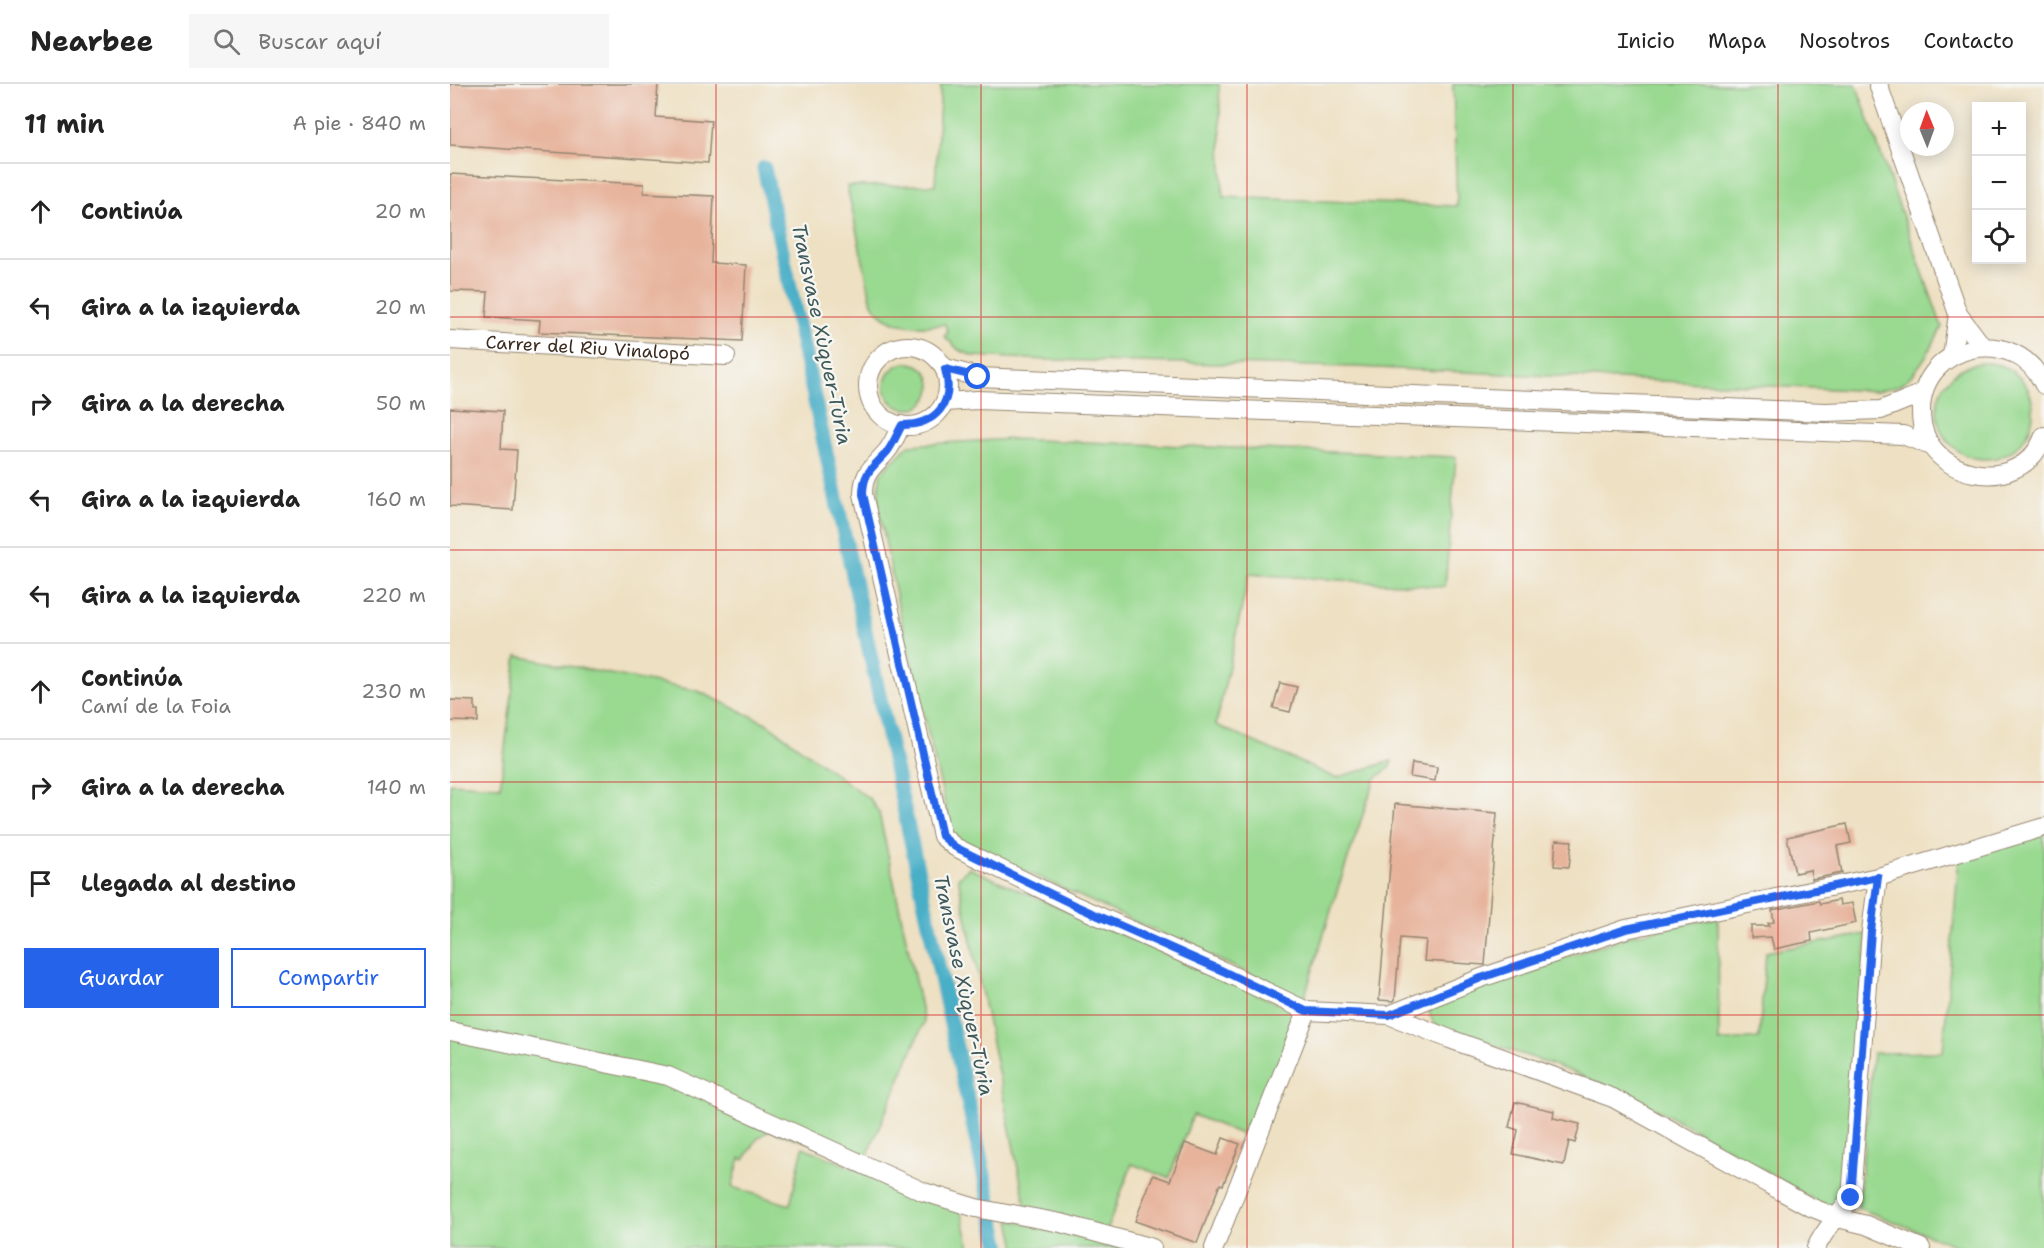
<!DOCTYPE html>
<html lang="es">
<head>
<meta charset="utf-8">
<style>
	body { margin:0; font-family:"Shantell Sans",sans-serif; background:#f6f6f6; color:#222 }
	.controls { position:absolute; right:18px; top:18px; display:grid; overflow:hidden; border-radius:0px; box-shadow:0 3px 15px #0003 }
	.controls button { width:54px; height:54px; display:grid; place-items:center; padding:0; border:0; border-bottom:2px solid #e0e0e0; background:#fff; color:#222; font:30px sans-serif }
	.compass { position:absolute; left:1450px; top:18px; width:54px; height:54px; border-radius:50%; background:#fff; box-shadow:0 3px 15px #0003; rotate:359deg }
	.stop { position:absolute; width:18px; height:18px; margin:-14px; border:4px solid #2563eb; border-radius:50%; background:#fff }
	.stop.end { background:#2563eb; border-color:#fff; box-shadow:0 2px 6px #0008 }
	.list { margin:0; padding:0; list-style:none }
	h2 { display:flex; justify-content:space-between; align-items:center; height:78px; margin:0; padding:0 24px; font-size:26px }
	h2 small { font-size:20px; font-weight:400; color:#767676 }
	.list li { display:grid; grid-template-columns:39px 1fr auto; gap:18px; align-items:center; box-sizing:border-box; height:96px; padding:0 24px; border-top:2px solid #e0e0e0 }
	.list b { display:block; font-size:22px; white-space:nowrap }
	.list p { margin:0; font-size:20px; white-space:nowrap; color:#767676 }
	.list em { font-size:20px; font-style:normal; color:#767676 }
	.actions { display:flex; gap:12px; padding:18px 24px }
	.actions a { flex:1; padding:14px 0; border:2px solid #2563eb; border-radius:0px; text-align:center; font-size:21px; color:#2563eb }
	.actions .main { background:#2563eb; color:#fff }
	.icon { flex:none; width:33px; height:33px; fill:none; stroke:currentColor; stroke-width:2; stroke-linecap:round; stroke-linejoin:round }
	.map { position:relative; flex:none; width:1594px; height:1164px; overflow:hidden }
	header { display:flex; align-items:center; gap:36px; box-sizing:border-box; height:84px; padding:0 30px; background:#fff; border-bottom:2px solid #e0e0e0 }
	header strong { font-size:28px }
	nav { display:flex; gap:33px; margin-inline-start:auto; font-size:21px }
	.search { width:420px; height:54px; background:#f6f6f6; display:flex; align-items:center; gap:15px; box-sizing:border-box; padding:0 21px; border-radius:0px; color:#767676; font-size:22px }
	main { display:flex }
	aside { flex:1; background:#fff }
	.map>svg:first-child { display:block }
	.green { fill:#99d990; stroke:#6a8257; stroke-width:1.5 }
	.lines { fill:none; stroke-linecap:round; stroke-linejoin:round }
	.canal { stroke:#48afc7; stroke-width:15 }
	.building { fill:#e7b39b }
	.street-casing { stroke:#948570; stroke-width:20 }
	.street { stroke:#fff; stroke-width:18 }
	.route { stroke:#2563eb; stroke-width:8 }
	.grid { fill:none; stroke:#d62828; stroke-width:1.5; stroke-opacity:0.55 }
	.labels { text-anchor:middle; dominant-baseline:central; stroke-width:4.5; stroke-linejoin:round; paint-order:stroke }
	.street-label { font-size:18px; fill:#3b2a1e; stroke:#f6f6f2 }
	.water-label { font-size:20px; font-style:italic; fill:#405959; stroke:#f6f6f2 }
</style>
</head>
<body>
<header>
<strong>Nearbee</strong>
<div class="search"><svg class="icon" aria-label="search" viewBox="0 0 24 24"><circle cx="10" cy="10" r="6"/><path d="M15 15l6 6"/></svg>Buscar aquí</div>
<nav><a>Inicio</a><a>Mapa</a><a>Nosotros</a><a>Contacto</a></nav>
</header>
<main>
<aside>
<h2>11 min<small>A pie · 840 m</small></h2>
<ul class="list">
<li><svg class="icon" aria-label="ahead" viewBox="0 0 24 24"><path d="M12 20V5M6 11l6-6 6 6"/></svg><div><b>Continúa</b></div><em>20 m</em></li>
<li><svg class="icon" aria-label="left" viewBox="0 0 24 24"><path d="M17 20v-9H6M10 6l-5 5 5 5"/></svg><div><b>Gira a la izquierda</b></div><em>20 m</em></li>
<li><svg class="icon" aria-label="right" viewBox="0 0 24 24"><path d="M7 20v-9h11M14 6l5 5-5 5"/></svg><div><b>Gira a la derecha</b></div><em>50 m</em></li>
<li><svg class="icon" aria-label="left" viewBox="0 0 24 24"><path d="M17 20v-9H6M10 6l-5 5 5 5"/></svg><div><b>Gira a la izquierda</b></div><em>160 m</em></li>
<li><svg class="icon" aria-label="left" viewBox="0 0 24 24"><path d="M17 20v-9H6M10 6l-5 5 5 5"/></svg><div><b>Gira a la izquierda</b></div><em>220 m</em></li>
<li><svg class="icon" aria-label="ahead" viewBox="0 0 24 24"><path d="M12 20V5M6 11l6-6 6 6"/></svg><div><b>Continúa</b><p>Camí de la Foia</p></div><em>230 m</em></li>
<li><svg class="icon" aria-label="right" viewBox="0 0 24 24"><path d="M7 20v-9h11M14 6l5 5-5 5"/></svg><div><b>Gira a la derecha</b></div><em>140 m</em></li>
<li><svg class="icon" aria-label="arrive" viewBox="0 0 24 24"><path d="M6 21V4h12l-3 4 3 4H6"/></svg><div><b>Llegada al destino</b></div></li>
</ul>
<div class="actions"><a class="main">Guardar</a><a>Compartir</a></div>
</aside>
<div class="map">
<svg width="1594" height="1164" viewBox="0 0 1594 1164">
	<rect width="100%" height="100%" fill="#f6f6f2"/>
	<filter id="ink" filterUnits="userSpaceOnUse"><feTurbulence type="fractalNoise" baseFrequency=".0167" numOctaves="2"/><feDisplacementMap in="SourceGraphic" scale="12" xChannelSelector="R" yChannelSelector="G"/><feConvolveMatrix kernelMatrix="1 2 1 2 8 2 1 2 1" color-interpolation-filters="sRGB"/></filter>
	<filter id="wash" filterUnits="userSpaceOnUse"><feTurbulence type="fractalNoise" baseFrequency=".008" numOctaves="4" result="noise"/><feDisplacementMap in="SourceGraphic" scale="24" xChannelSelector="R" yChannelSelector="G"/><feGaussianBlur stdDeviation="1.35" result="paint"/><feColorMatrix in="noise" values="0 0 0 0 0 0 0 0 0 0 0 0 0 0 0 0 0 1.4 0 .05"/><feComposite in="paint" operator="in"/></filter>
	<g filter="url(#wash)">
		<rect width="100%" height="100%" fill="#eee0c2"/>
		<g class="green">
			<path d="M 491,0 L 769,0 L 773,113 L 1007,122 L 1003,0 L 1406,0 L 1492,243 C 1482,262 1470,286 1453,299 C 1446,304 1435,305 1426,307 L 906,283 L 598,276 L 523,272 L 509,266 L 494,252 L 498,249 L 495,240 C 468,244 439,245 422,220 L 397,102 L 485,101 Z"/>
			<circle cx="1535" cy="327" r="48"/>
			<circle cx="458" cy="302" r="23"/>
			<path d="M 562,355 L 1006,373 L 995,503 L 799,490 L 766,641 L 886,694 L 942,677 L 940,683 L 925,695 L 886,810 L 854,915 L 503,754 L 449,526 L 428,421 L 430,390 L 459,361 Z"/>
			<path d="M 67,572 L 248,607 L 316,639 L 421,716 L 429,729 L 474,938 L 415,1077 L 320,1046 L 307,1055 L 294,1076 L 290,1074 L 282,1103 L 340,1121 L 353,1063 L 465,1110 L 510,1124 L 520,1164 L 0,1164 L 0,699 L 50,702 Z"/>
			<path d="M 1594,747 L 1594,1164 L 1512,1164 L 1408,1124 L 1423,969 L 1493,968 L 1509,773 Z"/>
			<path d="M 519,784 L 848,928 L 801,1054 L 743,1031 L 719,1094 L 682,1080 L 657,1145 L 576,1123 L 508,794 Z"/>
			<path d="M 1268,834 L 1269,958 L 1309,954 L 1316,868 L 1417,850 L 1394,1115 L 1387,1122 L 1371,1120 C 1321,1091 1271,1059 1220,1032 C 1149,994 1073,970 997,946 L 984,940 L 979,928 L 987,920 L 1032,901 L 1185,850 Z"/>
			<path d="M 560,1136 L 678,1164 L 566,1164 Z"/>
		</g>
		<g class="lines">
			<path class="canal" d="M 314,84 L 550,1164"/>
		</g>
		<g id="blocks">
			<g class="building">
				<path d="M 0,0 L 208,0 L 206,33 L 261,37 L 258,79 L 0,61 Z"/>
				<path d="M 0,90 L 194,100 L 194,109 L 264,112 L 261,179 L 296,181 L 292,257 L 89,248 L 90,236 L 36,233 L 38,208 L 0,207 Z"/>
				<path d="M 0,324 L 53,327 L 51,365 L 67,366 L 63,426 L 0,422 Z"/>
				<path d="M 830,599 L 847,603 L 840,628 L 823,624 Z"/>
				<path d="M 0,616 L 25,617 L 25,626 L 28,626 L 28,638 L 0,637 Z"/>
				<path d="M 962,679 L 987,683 L 985,697 L 960,693 Z"/>
				<path d="M 945,720 L 1047,729 L 1035,881 L 974,877 L 976,856 L 950,854 L 945,916 L 943,917 L 929,916 Z"/>
				<path d="M 1397,740 L 1401,759 L 1387,762 L 1392,789 L 1362,795 L 1360,786 L 1345,789 L 1337,753 Z"/>
				<path d="M 1106,756 L 1122,757 L 1119,783 L 1104,782 Z"/>
				<path d="M 1389,816 L 1390,821 L 1402,819 L 1406,839 L 1361,849 L 1362,857 L 1324,865 L 1321,853 L 1301,854 L 1301,842 L 1319,842 L 1318,839 L 1324,838 L 1322,826 L 1369,817 L 1370,820 Z"/>
				<path d="M 1065,1018 L 1104,1027 L 1103,1034 L 1130,1040 L 1125,1059 L 1119,1057 L 1114,1081 L 1063,1070 L 1068,1046 L 1059,1043 Z"/>
				<path d="M 773,1054 L 790,1060 L 773,1101 L 770,1100 L 747,1159 L 685,1137 L 703,1091 L 720,1097 L 735,1059 L 767,1071 Z"/>
			</g>
		</g>
	</g>
	<g filter="url(#ink)">
		<use href="#blocks" fill-opacity="0" stroke="#948570" stroke-width="1.5"/>
		<g class="lines">
			<defs>
				<g id="street">
					<path d="M 1428,0 L 1508,230 L 1533,263"/>
					<path id="s1" d="M 0,256 L 276,272"/>
					<circle cx="458" cy="302" r="40"/>
					<path d="M 1502,272 L 1508,230"/>
					<path d="M 495,284 L 528,293 L 1376,328 L 1431,326 L 1473,309"/>
					<path d="M 1594,301 C 1566,239 1471,258 1471,327 C 1470,395 1571,416 1594,352"/>
					<path d="M 495,318 L 527,316 L 1453,351 L 1481,362"/>
					<path d="M 451,341 C 447,350 443,360 437,367 C 424,383 413,387 413,410 L 492,752 L 505,763 L 626,822 L 773,887 L 857,927 L 939,931 L 1000,955 L 1163,1014 L 1358,1122 L 1388,1134 L 1416,1141 L 1471,1164"/>
					<path d="M 939,931 L 1031,894 L 1176,845 L 1428,793 L 1594,743"/>
					<path d="M 0,947 L 218,992 L 474,1108 L 526,1124 L 557,1130"/>
					<path d="M 563,1130 L 611,1139 L 702,1164"/>
					<path d="M 764,1164 L 857,927"/>
					<path d="M 1366,1164 C 1374,1145 1390,1131 1401,1114 L 1421,847 L 1428,793"/>
				</g>
			</defs>
			<use href="#street" class="street-casing"/>
			<use href="#street" class="street"/>
		</g>
	</g>
	<g class="lines" filter="url(#ink)">
		<path class="route" d="M 528,293 L 495,285 C 505,319 486,341 452,341 C 447,350 443,360 437,368 C 424,383 413,387 413,410 L 492,752 L 505,763 L 626,822 L 773,887 L 856,927 L 939,931 L 1031,894 L 1176,845 L 1428,793 L 1421,847 L 1401,1114"/>
	</g>
	<path class="grid" d="M 266,0 L 266,1164M 531,0 L 531,1164M 797,0 L 797,1164M 1063,0 L 1063,1164M 1328,0 L 1328,1164M 0,233 L 1594,233M 0,466 L 1594,466M 0,698 L 1594,698M 0,931 L 1594,931"/>
	<g class="labels">
		<g class="street-label">
			<text stroke="none"><textPath href="#s1" startOffset="138">Carrer del Riu Vinalopó</textPath></text>
		</g>
		<g class="water-label">
			<text transform="translate(372 250) rotate(78)">Transvase Xùquer-Tùria</text>
			<text transform="translate(514 901) rotate(78)">Transvase Xùquer-Tùria</text>
		</g>
	</g>
</svg>
<div class="controls">
<button>+</button>
<button>−</button>
<button><svg class="icon" aria-label="locate" viewBox="0 0 24 24"><circle cx="12" cy="12" r="6"/><path d="M12 2v4M12 18v4M2 12h4M18 12h4"/></svg></button>
</div>
<svg class="compass" viewBox="-18 -18 36 36"><path d="M0-13l5 13h-10z" fill="#e53935"/><path d="M0 13l5-13h-10z" fill="#767676"/></svg>
<div class="stop" style="left:528px;top:293px"></div>
<div class="stop end" style="left:1401px;top:1114px"></div>
</div>
</main>
</body>
</html>
